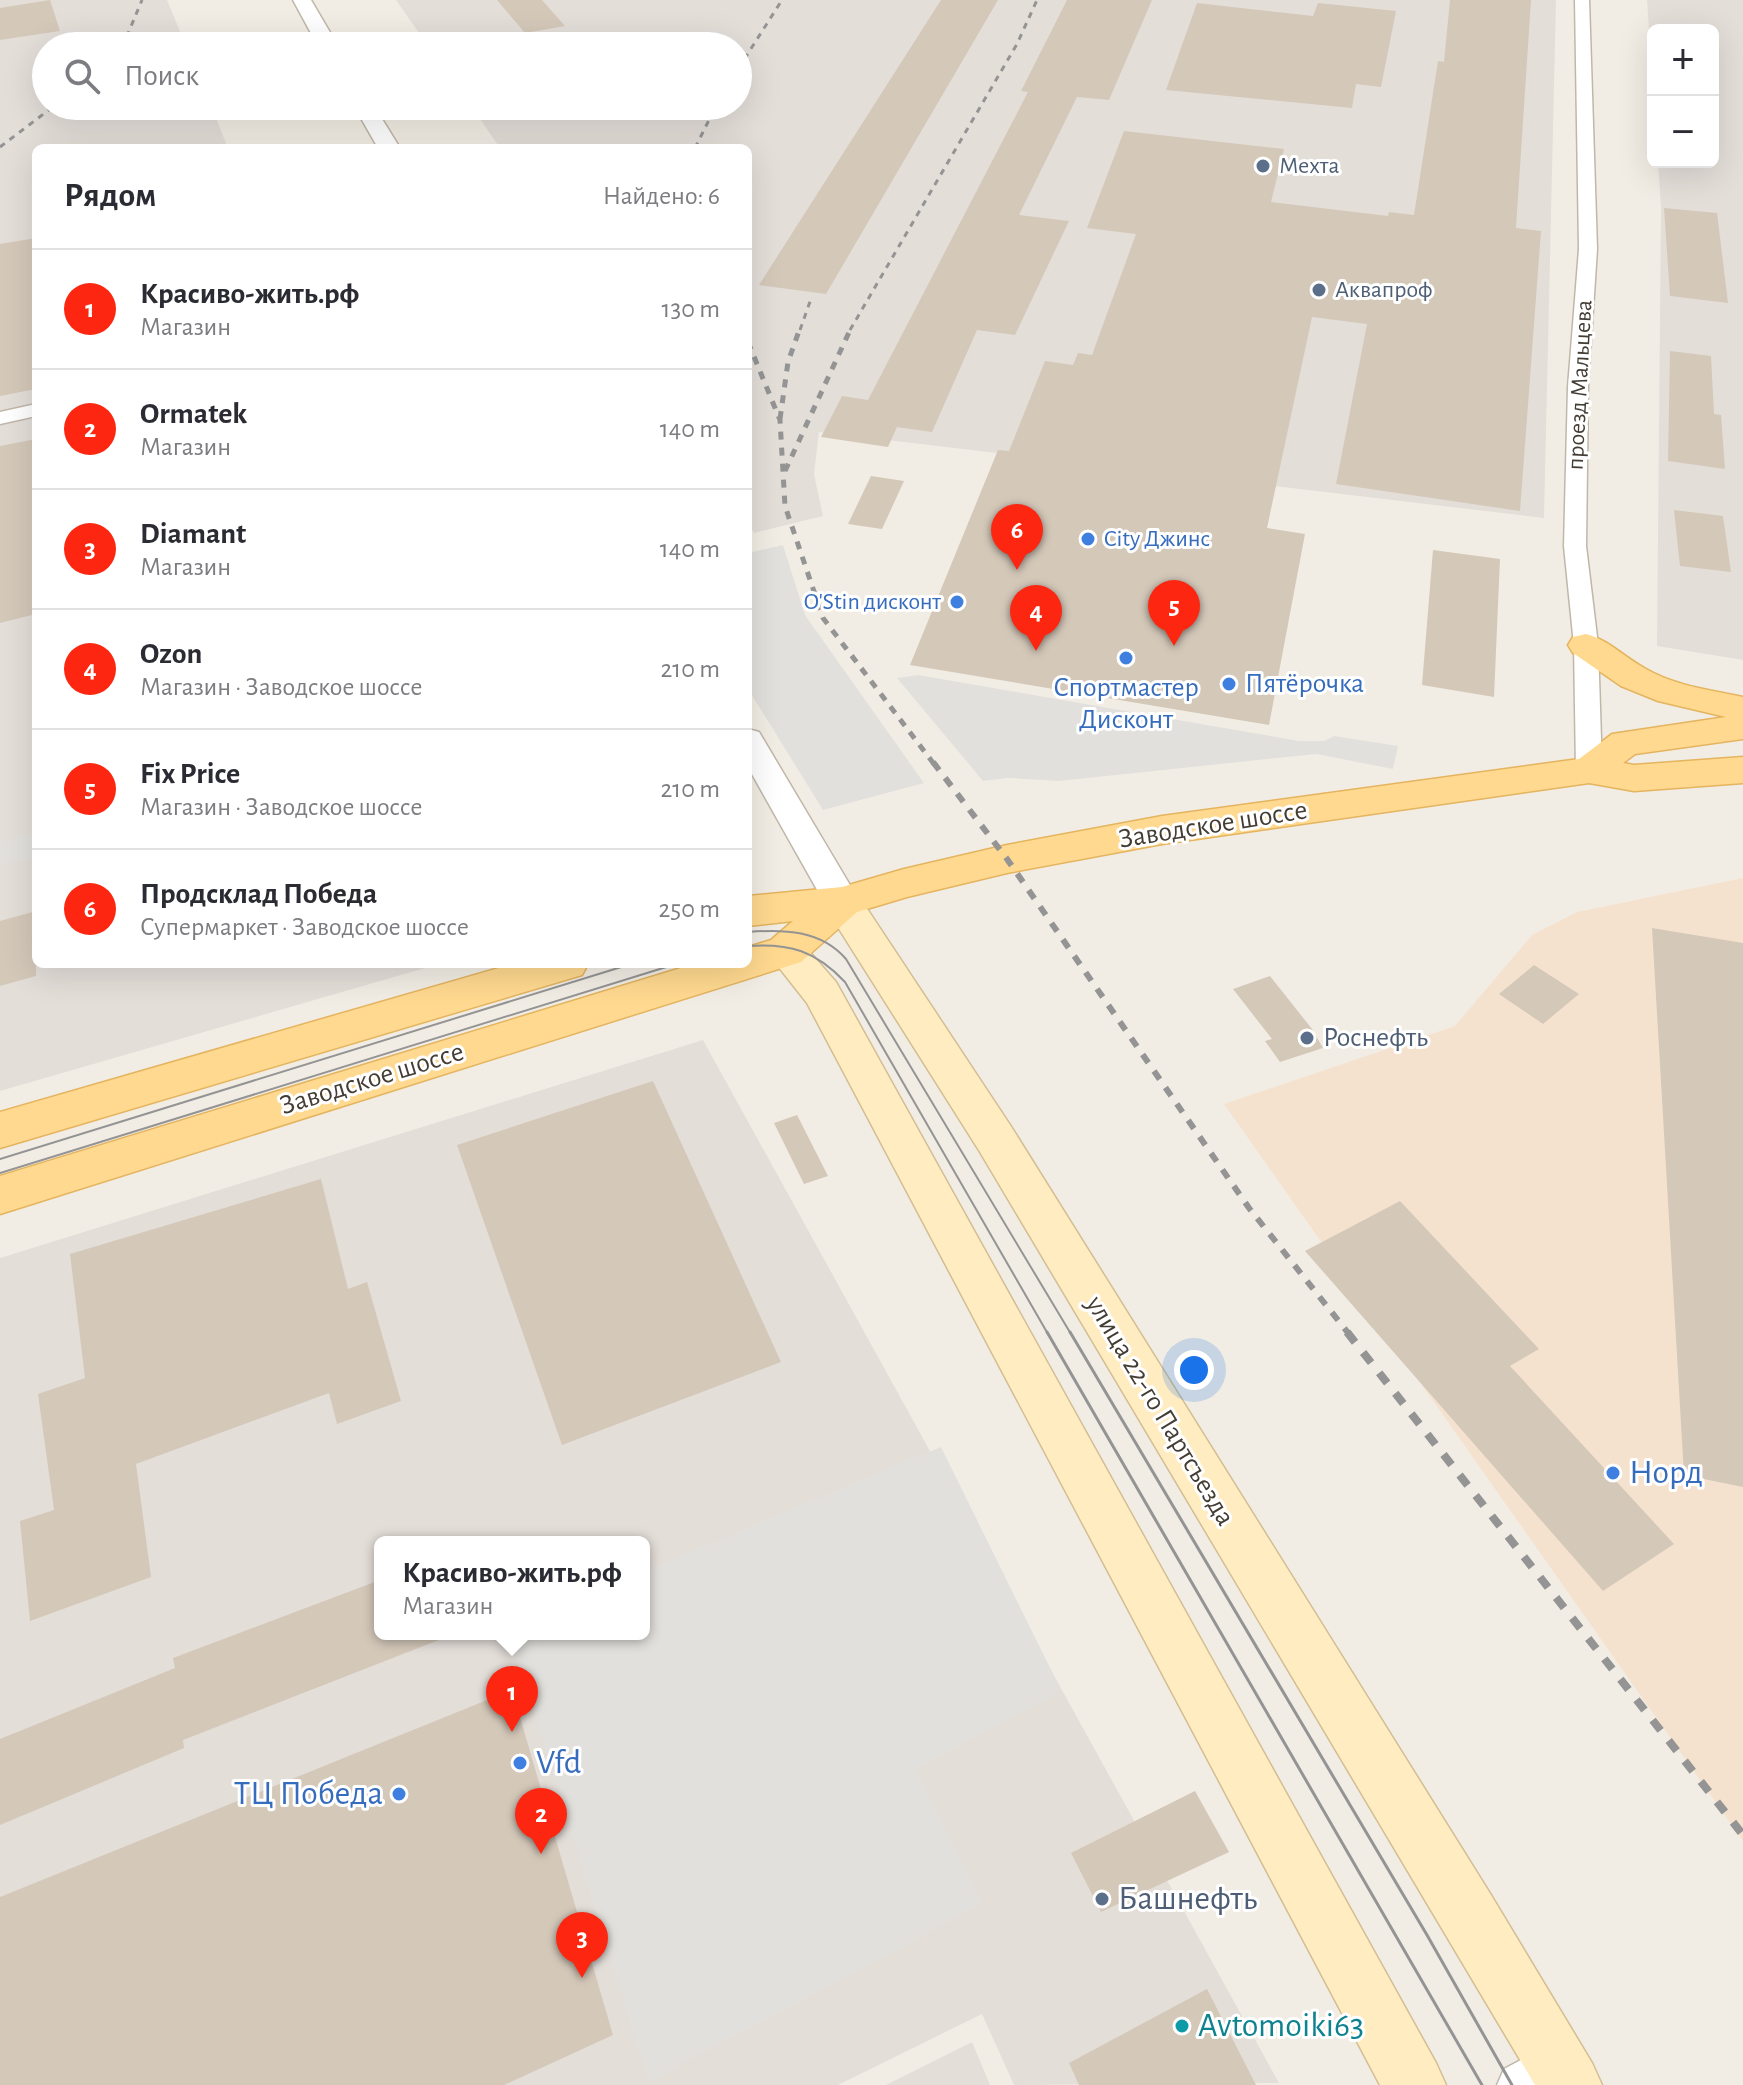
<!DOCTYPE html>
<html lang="ru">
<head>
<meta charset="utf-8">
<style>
	body { margin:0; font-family:"Alegreya Sans",sans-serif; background:#f7f7f7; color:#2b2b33 }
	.controls { position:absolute; right:24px; top:24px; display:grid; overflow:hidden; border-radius:12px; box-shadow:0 8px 32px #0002 }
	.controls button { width:72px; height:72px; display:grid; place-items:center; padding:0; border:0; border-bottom:2px solid #e1e1e2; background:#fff; color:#2b2b33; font:40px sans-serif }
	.you { position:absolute; left:1194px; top:1370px; width:28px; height:28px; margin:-20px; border:6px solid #fff; border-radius:50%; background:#1a73e8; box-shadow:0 0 0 12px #1a73e833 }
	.badge { display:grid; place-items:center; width:52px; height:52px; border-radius:50%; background:#fc2611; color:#fff; font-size:26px; font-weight:700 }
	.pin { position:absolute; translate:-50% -66px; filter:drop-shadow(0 2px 4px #0008) }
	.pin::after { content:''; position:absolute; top:42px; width:28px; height:24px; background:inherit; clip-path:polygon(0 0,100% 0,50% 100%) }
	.popup { position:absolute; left:374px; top:1536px; width:276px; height:104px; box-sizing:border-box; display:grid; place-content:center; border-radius:12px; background:#fff; filter:drop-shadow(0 2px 6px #0005); font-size:26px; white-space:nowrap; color:#7c7c81 }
	.popup b { font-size:30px; color:#2b2b33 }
	.popup::after { content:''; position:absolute; left:50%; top:100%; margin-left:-16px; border:16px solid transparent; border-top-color:#fff }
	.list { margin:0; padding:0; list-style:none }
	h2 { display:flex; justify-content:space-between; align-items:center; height:104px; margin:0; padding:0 32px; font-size:34px }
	h2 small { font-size:26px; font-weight:400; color:#7c7c81 }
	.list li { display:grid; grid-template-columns:52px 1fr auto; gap:24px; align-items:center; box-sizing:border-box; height:120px; padding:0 32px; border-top:2px solid #e1e1e2 }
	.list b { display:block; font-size:30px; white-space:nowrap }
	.list p { margin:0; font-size:26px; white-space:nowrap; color:#7c7c81 }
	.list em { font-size:26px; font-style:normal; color:#7c7c81 }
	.icon { flex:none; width:44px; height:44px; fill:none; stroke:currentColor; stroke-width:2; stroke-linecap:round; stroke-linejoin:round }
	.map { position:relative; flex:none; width:1743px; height:2085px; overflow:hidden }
	.search { position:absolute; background:#fff; box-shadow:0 8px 32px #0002; left:32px; top:32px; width:720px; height:88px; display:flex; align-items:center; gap:20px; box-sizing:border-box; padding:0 28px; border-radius:44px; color:#7c7c81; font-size:30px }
	.panel { position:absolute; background:#fff; box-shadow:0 8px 32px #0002; left:32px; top:144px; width:720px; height:824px; border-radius:12px }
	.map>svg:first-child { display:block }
	.commercial { fill:#f5e2ce }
	.industrial { fill:#e4ded9; fill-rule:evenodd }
	.parking { fill:#e2e0dc }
	.building { fill:#d4c8b9 }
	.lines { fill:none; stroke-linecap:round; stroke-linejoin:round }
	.minor-casing { stroke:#c0b7a9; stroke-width:3 }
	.tertiary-casing { stroke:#c0b7a9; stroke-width:3 }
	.secondary-casing { stroke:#d3be93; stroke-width:3 }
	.primary-casing { stroke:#e4b45f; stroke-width:3 }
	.minor { fill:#fff; fill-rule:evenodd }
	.tertiary { fill:#fff; fill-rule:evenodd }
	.secondary { fill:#ffecc1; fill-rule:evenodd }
	.primary { fill:#ffd990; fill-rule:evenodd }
	.tram-far1 { stroke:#949494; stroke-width:2 }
	.tram { stroke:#949494; stroke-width:3 }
	.rail-far3 { stroke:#949494; stroke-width:3; stroke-dasharray:6 6; stroke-linecap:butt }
	.rail-far2 { stroke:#949494; stroke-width:5; stroke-dasharray:8 8; stroke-linecap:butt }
	.rail-far1 { stroke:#949494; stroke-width:6; stroke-dasharray:10 10; stroke-linecap:butt }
	.rail { stroke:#949494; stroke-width:8; stroke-dasharray:13 13; stroke-linecap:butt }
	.service-dot { fill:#5c6f8a; stroke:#fff; stroke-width:3 }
	.shop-dot { fill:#3f7fe0; stroke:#fff; stroke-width:3 }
	.culture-dot { fill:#0f9aa8; stroke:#fff; stroke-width:3 }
	.labels { text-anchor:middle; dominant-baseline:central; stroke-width:6; stroke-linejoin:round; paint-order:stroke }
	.far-service-label { font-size:24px; fill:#4e5e75; stroke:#fff; text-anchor:start }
	.far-street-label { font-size:24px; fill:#443d34; stroke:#fff }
	.far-shop-label { font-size:24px; fill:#366cbe; stroke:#fff; text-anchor:start }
	.shop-label { font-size:28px; fill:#366cbe; stroke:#fff; text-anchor:start }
	.street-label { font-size:28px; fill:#443d34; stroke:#fff }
	.service-label { font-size:28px; fill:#4e5e75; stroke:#fff; text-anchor:start }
	.near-shop-label { font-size:34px; fill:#366cbe; stroke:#fff; text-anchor:start }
	.near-service-label { font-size:34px; fill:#4e5e75; stroke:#fff; text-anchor:start }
	.near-culture-label { font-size:34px; fill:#0d838f; stroke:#fff; text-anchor:start }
</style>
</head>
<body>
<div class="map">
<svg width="1743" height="2085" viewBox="0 0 1743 2085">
	<rect width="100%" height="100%" fill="#f2ede4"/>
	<path class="commercial" d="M 1743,878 L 1743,1841 L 1224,1104 L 1455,1026 L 1532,935 L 1577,912 Z"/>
	<g class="industrial">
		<path d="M 0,0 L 167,0 L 186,46 L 46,46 L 46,106 L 211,106 L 228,148 L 36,148 L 36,964 L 439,964 L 0,1091 Z"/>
		<path d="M 396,0 L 1556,0 L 1544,518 L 819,432 L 814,474 L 823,516 L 754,533 L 748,522 L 748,148 L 500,148 L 471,106 L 738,106 L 738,46 L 428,46 Z"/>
		<path d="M 1647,0 L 1743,0 L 1743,660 L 1657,646 L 1661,207 L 1658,162 L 1713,162 L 1713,30 L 1653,30 L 1653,89 Z"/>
		<path d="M 703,1040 L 1279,2083 L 1014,2085 L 982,2014 L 838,2085 L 0,2085 L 0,1258 ZM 380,1542 L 644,1542 L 644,1634 L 380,1634 Z"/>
		<path d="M 972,2042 L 990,2085 L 886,2085 Z"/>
	</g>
	<g class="parking">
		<path d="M 783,545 L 805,615 L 924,783 L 823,810 L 748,689 L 748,553 Z"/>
		<path d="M 918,675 L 1299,741 L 1324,741 L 1334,736 L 1398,746 L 1393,769 L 1316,754 L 1059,781 L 1008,778 L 983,781 L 897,678 Z"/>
		<path d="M 36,832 L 36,856 L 0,865 L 0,842 Z"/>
		<path d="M 941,1447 L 1061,1690 L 915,1769 L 981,1904 L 649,2081 L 510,1634 L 644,1634 L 644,1572 Z"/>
	</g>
	<g class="building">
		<path d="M 50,0 L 60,31 L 0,40 L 0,8 Z"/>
		<path d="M 497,0 L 542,0 L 565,26 L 525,33 Z"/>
		<path d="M 941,0 L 998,0 L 826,294 L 759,285 Z"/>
		<path d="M 1067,0 L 1152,0 L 1109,100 L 1077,97 L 1019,215 L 1069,221 L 1015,335 L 977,330 L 932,432 L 897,427 L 888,447 L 821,437 L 842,396 L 868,400 L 1028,92 L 1021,91 Z"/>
		<path d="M 1450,0 L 1531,0 L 1516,228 L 1541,231 L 1520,511 L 1336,484 L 1367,324 L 1312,317 L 1267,528 L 1305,534 L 1269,725 L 910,665 L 998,450 L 1009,451 L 1045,361 L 1073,365 L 1078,353 L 1092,355 L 1136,234 L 1087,228 L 1124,131 L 1284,149 L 1271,202 L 1388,216 L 1389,212 L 1414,215 L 1438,61 L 1444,62 Z"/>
		<path d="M 1197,3 L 1313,16 L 1318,3 L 1396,11 L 1381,87 L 1356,84 L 1352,108 L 1166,90 Z"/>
		<path d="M 1664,208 L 1717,213 L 1728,303 L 1670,296 Z"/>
		<path d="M 36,238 L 36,389 L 0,396 L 0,244 Z"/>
		<path d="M 1670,351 L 1711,356 L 1714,414 L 1721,415 L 1725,469 L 1668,461 Z"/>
		<path d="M 36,439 L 36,614 L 0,623 L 0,446 Z"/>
		<path d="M 871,476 L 904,481 L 882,529 L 848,524 Z"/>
		<path d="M 1674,510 L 1723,516 L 1731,572 L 1680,566 Z"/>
		<path d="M 1433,550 L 1500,559 L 1494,697 L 1422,685 Z"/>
		<path d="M 36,911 L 36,976 L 0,986 L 0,921 Z"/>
		<path d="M 1652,928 L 1743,943 L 1743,1487 L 1684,1475 Z"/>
		<path d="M 1534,965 L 1579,994 L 1543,1024 L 1499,994 Z"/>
		<path d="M 1270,976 L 1312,1029 L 1323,1048 L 1280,1062 L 1265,1041 L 1272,1039 L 1233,989 Z"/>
		<path d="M 653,1081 L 781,1362 L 562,1445 L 457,1145 Z"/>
		<path d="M 797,1115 L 828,1176 L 804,1184 L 774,1123 Z"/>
		<path d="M 321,1179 L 348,1289 L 367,1282 L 401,1401 L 337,1424 L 329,1393 L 136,1464 L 151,1577 L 30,1621 L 20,1521 L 54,1510 L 38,1394 L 85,1378 L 70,1254 Z"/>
		<path d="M 1400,1201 L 1539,1349 L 1510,1366 L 1674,1544 L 1603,1591 L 1305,1251 Z"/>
		<path d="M 380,1580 L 380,1634 L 449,1636 L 183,1740 L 184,1748 L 0,1825 L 0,1739 L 175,1668 L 173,1658 Z"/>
		<path d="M 512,1690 L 613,2035 L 504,2085 L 0,2085 L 0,1897 Z"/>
		<path d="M 1195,1791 L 1229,1852 L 1101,1912 L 1071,1853 Z"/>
		<path d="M 1207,1989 L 1256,2085 L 1079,2085 L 1069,2063 Z"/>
	</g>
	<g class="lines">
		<defs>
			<g id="minor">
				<path d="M 1575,0 L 1589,0 L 1597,249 L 1588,387 L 1586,546 L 1598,645 L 1602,770 L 1598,776 L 1589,779 L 1580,776 L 1576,770 L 1574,645 L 1564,546 L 1568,387 L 1579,249 Z"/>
				<path d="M 36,404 L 36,416 L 0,424 L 0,412 Z"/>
				<path d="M 1556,2041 L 1572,2047 L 1578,2063 L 1572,2079 L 1562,2085 L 1497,2085 L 1504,2069 Z"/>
			</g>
			<g id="tertiary">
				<path d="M 293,0 L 311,0 L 338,46 L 318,46 Z"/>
				<path d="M 354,106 L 374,106 L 400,148 L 378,148 Z"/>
				<path d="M 748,729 L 759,732 L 860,902 L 855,911 L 842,915 L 829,911 L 748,767 Z"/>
			</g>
			<g id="secondary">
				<path d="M 842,888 L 856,892 L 1012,1128 L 1491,1895 L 1592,2063 L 1602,2085 L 1535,2085 L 980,1152 L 822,902 L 828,892 Z"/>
				<path d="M 786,936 L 800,941 L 836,982 L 1436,2063 L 1446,2085 L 1380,2085 L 807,1003 L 766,951 L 772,941 Z"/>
			</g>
			<g id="primary">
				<path d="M 1586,634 C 1609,640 1625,658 1646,669 C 1675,686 1711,690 1743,697 L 1743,739 L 1635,754 L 1623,763 L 1634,765 L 1743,757 L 1743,783 L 1634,791 L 1589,783 L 1162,844 L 1007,873 L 907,897 L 857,912 L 801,962 L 0,1214 L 0,1176 L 694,964 L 748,964 L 748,947 L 771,940 L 793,921 L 748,926 L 748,896 L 842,887 L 904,869 L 1007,845 L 1162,816 L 1579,759 L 1612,734 L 1726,717 L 1658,701 L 1621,686 L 1573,653 L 1568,645 L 1573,637 Z"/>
				<path d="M 513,964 L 588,964 L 582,975 L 0,1148 L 0,1112 Z"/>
			</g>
		</defs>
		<use href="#minor" class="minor-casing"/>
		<use href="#tertiary" class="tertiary-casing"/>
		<use href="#secondary" class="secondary-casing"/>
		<use href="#primary" class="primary-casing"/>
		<use href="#minor" class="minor"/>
		<use href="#tertiary" class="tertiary"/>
		<use href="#secondary" class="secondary"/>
		<use href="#primary" class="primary"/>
		<g class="tram-far1">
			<path d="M 748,932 C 784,929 821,930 846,959 L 1071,1334"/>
			<path d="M 748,946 C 790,943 816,951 845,982 L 1048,1334"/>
			<path d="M 0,1159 L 631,964"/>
			<path d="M 0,1173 L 676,964"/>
		</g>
		<g class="tram">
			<path d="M 1047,1332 L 1482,2085"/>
			<path d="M 1070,1332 L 1427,1935 L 1512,2085"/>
		</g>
		<g class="rail-far3">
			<path d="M 119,46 L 127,36 L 142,0"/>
			<path d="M 738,69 L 782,0"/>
			<path d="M 0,147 L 54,106"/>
			<path d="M 695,148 L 716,106"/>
			<path d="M 800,330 L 812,296"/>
			<path d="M 850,330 L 1017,44 L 1037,0"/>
		</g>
		<g class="rail-far2">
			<path d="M 748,342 L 780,420 L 785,506 L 823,618 L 934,764"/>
			<path d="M 780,419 L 788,362 L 800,328"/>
			<path d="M 785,471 L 851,328"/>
		</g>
		<path class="rail-far1" d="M 933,762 L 1007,859 L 1249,1208 L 1349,1334"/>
		<path class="rail" d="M 1347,1332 L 1743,1835"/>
	</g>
	<g class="service-dot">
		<circle cx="1263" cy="166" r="8"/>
		<circle cx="1319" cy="290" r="8"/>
		<circle cx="1307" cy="1038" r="8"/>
		<circle cx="1102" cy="1899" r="8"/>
	</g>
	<g class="shop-dot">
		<circle cx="1088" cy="539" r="8"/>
		<circle cx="957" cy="602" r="8"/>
		<circle cx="1126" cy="658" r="8"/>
		<circle cx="1229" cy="684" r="8"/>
		<circle cx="1613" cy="1473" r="8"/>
		<circle cx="520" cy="1763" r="8"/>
		<circle cx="399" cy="1794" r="8"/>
	</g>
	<circle class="culture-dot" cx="1182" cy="2026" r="8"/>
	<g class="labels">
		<g class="far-service-label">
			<text x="1279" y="166">Мехта</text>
			<text x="1335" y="290">Аквапроф</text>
		</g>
		<g class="far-street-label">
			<text transform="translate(1580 385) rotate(-87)">проезд Мальцева</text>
		</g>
		<g class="far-shop-label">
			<text x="1104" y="539">City Джинс</text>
			<text x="941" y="602" text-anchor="end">O'Stin дисконт</text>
		</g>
		<g class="shop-label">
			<text x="1245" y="684">Пятёрочка</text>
			<text x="1126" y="688" text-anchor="middle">Спортмастер<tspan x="1126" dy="32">Дисконт</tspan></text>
		</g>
		<g class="street-label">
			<text transform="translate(1213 825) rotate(-9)">Заводское шоссе</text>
			<text transform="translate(372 1079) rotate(-17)">Заводское шоссе</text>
			<text transform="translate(1160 1411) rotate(59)">улица 22-го Партсъезда</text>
		</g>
		<g class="service-label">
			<text x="1323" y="1038">Роснефть</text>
		</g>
		<g class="near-shop-label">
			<text x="1629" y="1473">Норд</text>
			<text x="536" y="1763">Vfd</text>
			<text x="383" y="1794" text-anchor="end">ТЦ Победа</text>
		</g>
		<g class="near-service-label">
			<text x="1118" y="1899">Башнефть</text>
		</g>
		<g class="near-culture-label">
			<text x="1198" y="2026">Avtomoiki63</text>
		</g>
	</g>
</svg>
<div class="controls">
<button>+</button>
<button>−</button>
</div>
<div class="you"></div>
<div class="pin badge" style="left:512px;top:1732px">1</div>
<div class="popup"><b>Красиво-жить.рф</b>Магазин</div>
<div class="pin badge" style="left:541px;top:1854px">2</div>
<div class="pin badge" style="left:582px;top:1978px">3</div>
<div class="pin badge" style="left:1036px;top:651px">4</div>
<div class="pin badge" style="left:1174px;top:646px">5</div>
<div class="pin badge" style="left:1017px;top:570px">6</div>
<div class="search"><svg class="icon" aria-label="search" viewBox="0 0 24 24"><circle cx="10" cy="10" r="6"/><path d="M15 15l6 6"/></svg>Поиск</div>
<section class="panel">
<h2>Рядом<small>Найдено: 6</small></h2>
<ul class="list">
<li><span class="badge">1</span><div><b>Красиво-жить.рф</b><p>Магазин</p></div><em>130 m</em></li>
<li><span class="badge">2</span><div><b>Ormatek</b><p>Магазин</p></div><em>140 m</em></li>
<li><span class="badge">3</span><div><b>Diamant</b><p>Магазин</p></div><em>140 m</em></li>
<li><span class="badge">4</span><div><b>Ozon</b><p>Магазин · Заводское шоссе</p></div><em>210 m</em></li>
<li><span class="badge">5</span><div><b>Fix Price</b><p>Магазин · Заводское шоссе</p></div><em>210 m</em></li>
<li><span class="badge">6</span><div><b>Продсклад Победа</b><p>Супермаркет · Заводское шоссе</p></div><em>250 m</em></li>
</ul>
</section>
</div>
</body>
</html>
